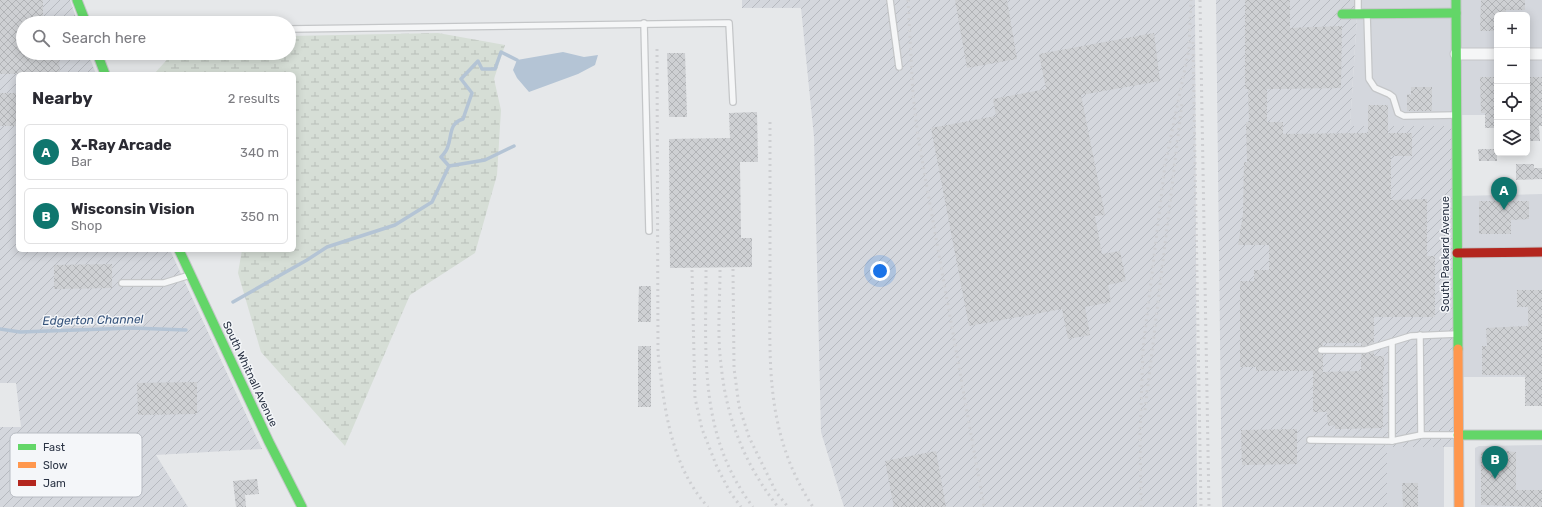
<!DOCTYPE html>
<html lang="en">
<head>
<meta charset="utf-8">
<style>
	body { margin:0; font-family:Rubik,sans-serif; background:#f7f7f7; color:#2b2b33 }
	.controls { position:absolute; right:12px; top:12px; display:grid; overflow:hidden; border-radius:6px; box-shadow:0 2px 10px #0003 }
	.controls button { width:36px; height:36px; display:grid; place-items:center; padding:0; border:0; border-bottom:1px solid #e1e1e2; background:#fff; color:#2b2b33; font:20px sans-serif }
	.you { position:absolute; left:880px; top:271px; width:14px; height:14px; margin:-10px; border:3px solid #fff; border-radius:50%; background:#1a73e8; box-shadow:0 0 0 6px #1a73e833 }
	.badge { display:grid; place-items:center; width:26px; height:26px; border-radius:50%; background:#0f766e; color:#fff; font-size:13px; font-weight:700 }
	.pin { position:absolute; translate:-50% -33px; filter:drop-shadow(0 1px 2px #0008) }
	.pin::after { content:''; position:absolute; top:21px; width:14px; height:12px; background:inherit; clip-path:polygon(0 0,100% 0,50% 100%) }
	.list { margin:0; padding:0; list-style:none }
	h2 { display:flex; justify-content:space-between; align-items:center; height:52px; margin:0; padding:0 16px; font-size:17px }
	h2 small { font-size:13px; font-weight:400; color:#7c7c81 }
	.list li { display:grid; grid-template-columns:26px 1fr auto; gap:12px; align-items:center; box-sizing:border-box; height:56px; margin:0 8px 8px; padding:0 8px; border:1px solid #e1e1e2; border-radius:6px }
	.list b { display:block; font-size:15px; white-space:nowrap }
	.list p { margin:0; font-size:13px; white-space:nowrap; color:#7c7c81 }
	.list em { font-size:13px; font-style:normal; color:#7c7c81 }
	.icon { flex:none; width:22px; height:22px; fill:none; stroke:currentColor; stroke-width:2; stroke-linecap:round; stroke-linejoin:round }
	.map { position:relative; flex:none; width:1542px; height:507px; overflow:hidden }
	.search { position:absolute; background:#fff; box-shadow:0 2px 10px #0003; left:16px; top:16px; width:280px; height:44px; display:flex; align-items:center; gap:10px; box-sizing:border-box; padding:0 14px; border-radius:22px; color:#7c7c81; font-size:15px }
	.panel { position:absolute; background:#fff; box-shadow:0 2px 10px #0003; left:16px; top:72px; width:280px; height:180px; border-radius:6px }
	.map>svg:first-child { display:block }
	.built { fill:#d4d7dd }
	.industrial { fill:url(#industrial-furrows) }
	.wetland { fill:url(#wetland-marsh) }
	.water { fill:#b4c4d5 }
	.lines { fill:none; stroke-linecap:round; stroke-linejoin:round }
	.stream { stroke:#b4c4d5; stroke-width:3.5 }
	.building { fill:url(#building-cross-hatch) }
	.lane-casing { stroke:#c4c6c8; stroke-width:8 }
	.street-casing { stroke:#c4c6c8; stroke-width:13 }
	.fast-casing { stroke:#c4c6c8; stroke-width:11 }
	.slow-casing { stroke:#c4c6c8; stroke-width:11 }
	.jam-casing { stroke:#c4c6c8; stroke-width:11 }
	.lane { stroke:#f5f6f7; stroke-width:5.5 }
	.street { stroke:#f5f6f7; stroke-width:11 }
	.fast { stroke:#63d668; stroke-width:9 }
	.slow { stroke:#ff974d; stroke-width:9 }
	.jam { stroke:#b3261e; stroke-width:9 }
	.rail { stroke:#cecfd2; stroke-width:3; stroke-dasharray:2 4; stroke-linecap:butt }
	.labels { text-anchor:middle; dominant-baseline:central; stroke-width:3; stroke-linejoin:round; paint-order:stroke }
	.street-label { font-size:11px; fill:#2b3445; stroke:#f4f6f9 }
	.water-label { font-size:12px; font-style:italic; fill:#34527a; stroke:#f4f6f9 }
	.key { fill:#f4f6f9; stroke:#b8bcc3; stroke-width:1 }
	.key-label { font-size:11px; fill:#2b3445 }
</style>
</head>
<body>
<div class="map">
<svg width="1542" height="507" viewBox="0 0 1542 507">
	<defs>
		<pattern id="industrial-furrows" width="10" height="10" patternUnits="userSpaceOnUse"><rect width="10" height="10" fill="#d4d7dd"/><path d="M-1 1l2-2M0 10L10 0M9 11l2-2" fill="none" stroke="#b6b9bf"/></pattern>
		<pattern id="wetland-marsh" width="20" height="14" patternUnits="userSpaceOnUse"><rect width="20" height="14" fill="#d6ded6"/><path d="M1 5h8M5 5V1M11 12h8M15 12V8" fill="none" stroke="#b8bfb9"/></pattern>
		<pattern id="building-cross-hatch" width="8" height="8" patternUnits="userSpaceOnUse"><rect width="8" height="8" fill="#ced0d3"/><path d="M0 0l8 8M0 8l8-8" fill="none" stroke="#b1b3b6"/></pattern>
	</defs>
	<rect width="100%" height="100%" fill="#e6e8ea"/>
	<g class="built">
		<path d="M 1358,0 L 1542,0 L 1542,115 L 1527,115 L 1527,15 L 1497,15 L 1497,115 L 1457,115 L 1456,126 L 1350,126 Z"/>
		<path d="M 1542,194 L 1542,377 L 1458,377 L 1457,196 Z"/>
		<path d="M 1542,445 L 1542,507 L 1475,507 L 1475,448 L 1479,446 Z"/>
		<rect x="1387" y="447" width="57" height="60"/>
	</g>
	<g class="industrial">
		<path d="M 0,0 L 70,0 L 78,23 L 23,23 L 23,53 L 88,53 L 96,74 L 18,74 L 18,250 L 170,250 L 262,449 L 156,455 L 188,507 L 0,507 L 0,427 L 21,427 L 16,383 L 0,383 Z"/>
		<path d="M 742,0 L 1195,0 L 1197,507 L 844,507 L 821,432 L 814,137 L 801,8 L 742,8 Z"/>
		<path d="M 1216,0 L 1358,0 L 1350,126 L 1456,126 L 1459,447 L 1387,447 L 1387,507 L 1222,507 Z"/>
	</g>
	<path class="wetland" d="M 438,33 L 505,45 L 494,79 L 501,110 L 497,175 L 475,253 L 410,295 L 345,446 L 261,352 L 238,273 L 242,250 L 294,250 L 294,74 L 154,74 L 173,53 L 289,53 L 289,36 Z"/>
	<path class="water" d="M 563,52 L 584,57 L 598,55 L 595,65 L 578,74 L 529,92 L 517,78 L 513,70 L 517,60 Z"/>
	<g class="lines">
		<g class="stream">
			<path d="M 449,166 L 441,157 C 444,154 447,150 448,146 C 452,135 449,123 463,119 L 472,93 L 461,79 L 478,61 L 482,69 L 495,69 L 501,52 L 517,60"/>
			<path d="M 449,166 L 485,160 L 514,146"/>
			<path d="M 233,302 L 307,260 L 327,247 L 395,225 L 432,202 L 449,166"/>
			<path d="M 0,329 L 20,332 L 132,328 L 186,330"/>
		</g>
	</g>
	<g class="building">
		<path d="M 0,0 L 43,0 L 43,23 L 23,23 L 23,53 L 59,53 L 60,74 L 0,74 Z"/>
		<path d="M 955,0 L 1007,0 L 1017,59 L 967,68 Z"/>
		<path d="M 1245,0 L 1290,0 L 1290,28 L 1342,26 L 1341,88 L 1267,89 L 1267,122 L 1283,122 L 1283,134 L 1368,133 L 1368,105 L 1388,105 L 1388,133 L 1412,133 L 1412,156 L 1391,156 L 1391,200 L 1427,199 L 1427,256 L 1435,256 L 1435,317 L 1374,317 L 1374,343 L 1364,346 L 1361,346 L 1361,343 L 1323,343 L 1323,346 L 1319,347 L 1317,350 L 1319,353 L 1323,354 L 1323,372 L 1361,371 L 1361,354 L 1374,352 L 1374,356 L 1384,356 L 1384,371 L 1383,371 L 1383,428 L 1335,429 L 1335,425 L 1328,426 L 1327,412 L 1313,412 L 1313,371 L 1256,371 L 1256,367 L 1240,367 L 1240,281 L 1254,281 L 1254,270 L 1269,270 L 1269,245 L 1238,245 L 1243,215 L 1244,162 L 1247,162 L 1246,122 L 1249,122 L 1248,89 L 1245,89 Z"/>
		<path d="M 1481,0 L 1525,0 L 1525,10 L 1506,10 L 1506,15 L 1497,15 L 1497,31 L 1480,31 Z"/>
		<path d="M 1154,33 L 1160,81 L 1081,95 L 1105,215 L 1095,216 L 1102,254 L 1120,251 L 1126,281 L 1108,285 L 1111,302 L 1085,307 L 1090,335 L 1068,339 L 1062,309 L 969,326 L 931,128 L 996,116 L 993,99 L 1046,89 L 1039,54 Z"/>
		<path d="M 667,53 L 685,53 L 687,117 L 669,117 Z"/>
		<path d="M 1480,77 L 1497,77 L 1497,128 L 1485,128 L 1485,113 L 1481,113 Z"/>
		<path d="M 1527,77 L 1542,77 L 1542,126 L 1539,126 L 1540,141 L 1527,141 Z"/>
		<path d="M 1411,87 L 1432,87 L 1432,111 L 1407,111 L 1407,94 L 1411,95 Z"/>
		<rect x="0" y="93" width="18" height="33"/>
		<path d="M 757,112 L 758,162 L 740,162 L 741,238 L 752,238 L 752,267 L 670,268 L 669,139 L 730,138 L 729,113 Z"/>
		<path d="M 1478,149 L 1497,149 L 1497,161 L 1479,161 Z"/>
		<path d="M 1516,164 L 1534,164 L 1534,168 L 1542,168 L 1542,179 L 1516,180 Z"/>
		<path d="M 1479,201 L 1529,201 L 1529,219 L 1511,220 L 1511,234 L 1479,234 Z"/>
		<path d="M 112,264 L 112,288 L 54,289 L 54,265 Z"/>
		<path d="M 639,286 L 651,286 L 651,322 L 638,322 Z"/>
		<path d="M 1517,290 L 1542,290 L 1542,406 L 1525,406 L 1525,375 L 1482,375 L 1482,346 L 1487,346 L 1486,328 L 1528,326 L 1528,307 L 1517,307 Z"/>
		<rect x="638" y="346" width="13" height="61"/>
		<path d="M 197,382 L 197,414 L 138,415 L 137,383 Z"/>
		<path d="M 1297,429 L 1297,464 L 1242,465 L 1241,430 Z"/>
		<path d="M 936,451 L 946,507 L 894,507 L 885,461 Z"/>
		<path d="M 1505,451 L 1516,452 L 1516,490 L 1542,490 L 1542,507 L 1481,505 L 1481,452 Z"/>
		<path d="M 257,479 L 259,494 L 245,495 L 246,507 L 236,507 L 233,481 Z"/>
		<path d="M 1402,483 L 1418,483 L 1418,507 L 1403,507 Z"/>
	</g>
	<g class="lines">
		<defs>
			<g id="lane">
				<path d="M 890,0 L 899,67"/>
				<path d="M 1358,12 L 1358,0"/>
				<path d="M 1367,14 L 1369,79 L 1375,88 L 1389,94 L 1393,97 L 1398,113 L 1404,116 L 1456,115"/>
				<path d="M 644,23 L 649,231"/>
				<path d="M 289,29 L 729,23 L 733,102"/>
				<path d="M 122,283 L 164,283 L 190,275"/>
				<path d="M 1420,335 L 1421,435"/>
				<path d="M 1392,342 L 1392,441"/>
				<path d="M 1321,350 L 1365,350 L 1411,336 L 1457,334"/>
				<path d="M 1310,440 L 1392,441 L 1421,435 L 1456,435"/>
			</g>
			<g id="street">
				<path d="M 1456,54 L 1497,54"/>
				<path d="M 1527,54 L 1542,54"/>
			</g>
			<g id="fast">
				<path d="M 77,0 L 86,23"/>
				<path d="M 1456,0 L 1458,349"/>
				<path d="M 1342,14 L 1456,13"/>
				<path d="M 97,53 L 105,74"/>
				<path d="M 179,250 L 269,442 L 302,507"/>
				<path d="M 1458,435 L 1542,435"/>
			</g>
			<path id="slow" d="M 1458,349 L 1459,507"/>
			<path id="jam" d="M 1457,253 L 1542,252"/>
		</defs>
		<use href="#lane" class="lane-casing"/>
		<use href="#street" class="street-casing"/>
		<use href="#fast" class="fast-casing"/>
		<use href="#slow" class="slow-casing"/>
		<use href="#jam" class="jam-casing"/>
		<use href="#lane" class="lane"/>
		<use href="#street" class="street"/>
		<use href="#fast" class="fast"/>
		<use href="#slow" class="slow"/>
		<use href="#jam" class="jam"/>
		<g class="rail">
			<path d="M 908,0 L 913,94 L 918,137 L 984,507"/>
			<path d="M 1200,0 L 1209,507"/>
			<path d="M 1193,42 L 1201,507"/>
			<path d="M 657,49 L 658,353 C 664,406 670,465 708,507"/>
			<path d="M 770,122 C 770,173 770,225 770,276 C 770,362 764,432 813,507"/>
			<path d="M 733,269 L 734,368 L 739,406 L 749,437 L 776,492 L 788,507"/>
			<path d="M 692,270 L 695,398 L 702,429 L 717,467 L 730,492 L 741,507"/>
			<path d="M 706,270 C 706,354 698,435 753,507"/>
			<path d="M 720,270 C 720,301 717,334 721,364 C 726,418 745,465 778,507"/>
			<path d="M 1145,410 L 1182,103"/>
			<path d="M 1141,507 L 1140,436 L 1143,349 L 1165,165 L 1189,49 L 1191,0"/>
		</g>
	</g>
	<g class="labels">
		<g class="street-label">
			<text transform="translate(1445 254) rotate(-90)">South Packard Avenue</text>
			<text transform="translate(250 374) rotate(65)">South Whitnall Avenue</text>
		</g>
		<g class="water-label">
			<text transform="translate(93 320) rotate(-1)">Edgerton Channel</text>
		</g>
	</g>
	<rect x="10" y="433" width="132" height="64" rx="6" class="key"/>
	<rect x="18" y="444" width="18" height="6" fill="#63d668"/>
	<rect x="18" y="462" width="18" height="6" fill="#ff974d"/>
	<rect x="18" y="480" width="18" height="6" fill="#b3261e"/>
	<g class="key-label">
		<text x="43" y="451">Fast</text>
		<text x="43" y="469">Slow</text>
		<text x="43" y="487">Jam</text>
	</g>
</svg>
<div class="controls">
<button>+</button>
<button>−</button>
<button><svg class="icon" aria-label="locate" viewBox="0 0 24 24"><circle cx="12" cy="12" r="6"/><path d="M12 2v4M12 18v4M2 12h4M18 12h4"/></svg></button>
<button><svg class="icon" aria-label="layers" viewBox="0 0 24 24"><path d="M12 4l9 5-9 5-9-5zM3 14l9 5 9-5"/></svg></button>
</div>
<div class="you"></div>
<div class="pin badge" style="left:1504px;top:210px">A</div>
<div class="pin badge" style="left:1495px;top:479px">B</div>
<div class="search"><svg class="icon" aria-label="search" viewBox="0 0 24 24"><circle cx="10" cy="10" r="6"/><path d="M15 15l6 6"/></svg>Search here</div>
<section class="panel">
<h2>Nearby<small>2 results</small></h2>
<ul class="list">
<li><span class="badge">A</span><div><b>X-Ray Arcade</b><p>Bar</p></div><em>340 m</em></li>
<li><span class="badge">B</span><div><b>Wisconsin Vision</b><p>Shop</p></div><em>350 m</em></li>
</ul>
</section>
</div>
</body>
</html>
